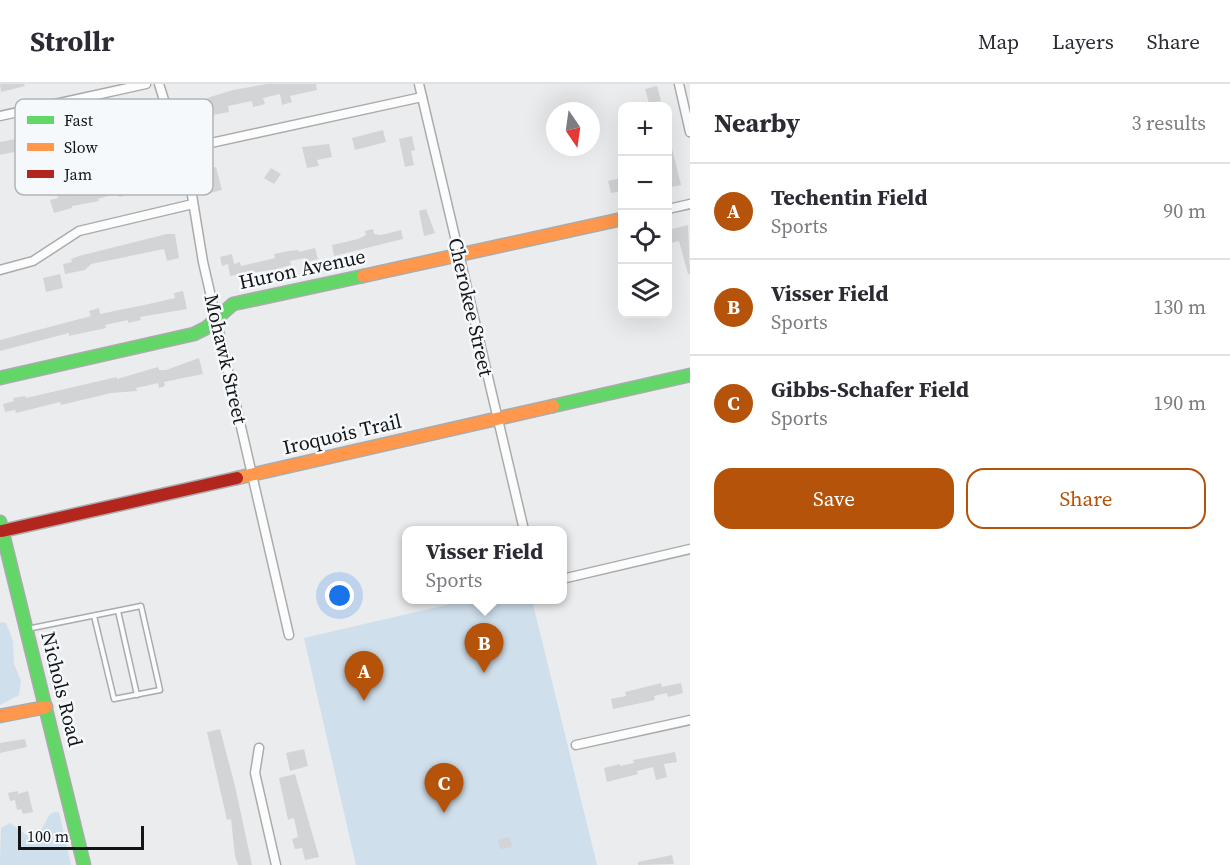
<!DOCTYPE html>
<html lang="en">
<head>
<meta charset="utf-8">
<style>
	body { margin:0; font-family:"Source Serif 4",serif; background:#f7f7f7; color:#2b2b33 }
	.controls { position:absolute; right:18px; top:18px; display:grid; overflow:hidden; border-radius:12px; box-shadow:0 6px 24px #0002 }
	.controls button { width:54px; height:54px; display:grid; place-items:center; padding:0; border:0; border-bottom:2px solid #e1e1e2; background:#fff; color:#2b2b33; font:30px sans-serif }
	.compass { position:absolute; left:546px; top:18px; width:54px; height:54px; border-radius:50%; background:#fff; box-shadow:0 6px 24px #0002; rotate:167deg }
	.scale { position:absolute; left:18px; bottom:15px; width:126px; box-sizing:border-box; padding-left:6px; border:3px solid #141516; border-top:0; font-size:16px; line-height:21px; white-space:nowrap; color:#141516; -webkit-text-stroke:4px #f6f9fc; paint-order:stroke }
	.you { position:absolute; left:340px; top:512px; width:21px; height:21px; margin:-15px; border:4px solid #fff; border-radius:50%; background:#1a73e8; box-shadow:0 0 0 9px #1a73e833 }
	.badge { display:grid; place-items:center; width:39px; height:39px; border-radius:50%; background:#b45309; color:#fff; font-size:20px; font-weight:700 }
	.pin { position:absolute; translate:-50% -50px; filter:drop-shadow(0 2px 3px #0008) }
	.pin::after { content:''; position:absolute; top:32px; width:21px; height:18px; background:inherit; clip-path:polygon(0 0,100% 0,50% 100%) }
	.popup { position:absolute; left:402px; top:442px; width:165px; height:78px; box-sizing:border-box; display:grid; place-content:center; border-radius:12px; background:#fff; filter:drop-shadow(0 2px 4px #0005); font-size:20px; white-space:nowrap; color:#7c7c81 }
	.popup b { font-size:22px; color:#2b2b33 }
	.popup::after { content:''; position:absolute; left:50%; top:100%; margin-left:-12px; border:12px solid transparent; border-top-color:#fff }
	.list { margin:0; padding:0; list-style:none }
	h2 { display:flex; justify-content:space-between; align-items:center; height:78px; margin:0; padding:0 24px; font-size:26px }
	h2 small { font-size:20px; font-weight:400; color:#7c7c81 }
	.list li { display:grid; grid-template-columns:39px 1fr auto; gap:18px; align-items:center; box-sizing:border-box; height:96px; padding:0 24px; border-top:2px solid #e1e1e2 }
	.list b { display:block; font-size:22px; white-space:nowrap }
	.list p { margin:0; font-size:20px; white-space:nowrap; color:#7c7c81 }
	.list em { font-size:20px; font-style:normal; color:#7c7c81 }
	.actions { display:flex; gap:12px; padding:18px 24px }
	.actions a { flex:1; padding:14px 0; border:2px solid #b45309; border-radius:18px; text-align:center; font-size:21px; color:#b45309 }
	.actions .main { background:#b45309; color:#fff }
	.icon { flex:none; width:33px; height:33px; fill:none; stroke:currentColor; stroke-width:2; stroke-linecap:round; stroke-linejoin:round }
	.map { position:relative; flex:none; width:690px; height:781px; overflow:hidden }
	header { display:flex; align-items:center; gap:36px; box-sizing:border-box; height:84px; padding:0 30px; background:#fff; border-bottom:2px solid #e1e1e2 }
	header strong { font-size:28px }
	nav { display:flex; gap:33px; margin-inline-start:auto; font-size:21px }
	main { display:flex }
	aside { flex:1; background:#fff }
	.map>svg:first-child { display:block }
	.green { fill:#cfdfeb }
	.building { fill:#d3d4d6 }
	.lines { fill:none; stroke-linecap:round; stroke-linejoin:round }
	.lane-casing { stroke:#aaabac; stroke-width:7 }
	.street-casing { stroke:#aaabac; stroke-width:11 }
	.fast-casing { stroke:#aaabac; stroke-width:15 }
	.slow-casing { stroke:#aaabac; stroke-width:15 }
	.jam-casing { stroke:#aaabac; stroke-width:15 }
	.lane { stroke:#fcfcfc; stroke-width:4 }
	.street { stroke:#fcfcfc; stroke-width:8 }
	.fast { stroke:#63d668; stroke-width:12 }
	.slow { stroke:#ff974d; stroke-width:12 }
	.jam { stroke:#b3261e; stroke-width:12 }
	.labels { text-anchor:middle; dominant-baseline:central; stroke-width:5; stroke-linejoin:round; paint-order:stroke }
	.street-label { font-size:20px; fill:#141516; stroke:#f6f9fc }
	.key { fill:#f6f9fc; stroke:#b2b5b7; stroke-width:1.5 }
	.key-label { font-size:16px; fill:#141516 }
</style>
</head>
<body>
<header>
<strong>Strollr</strong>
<nav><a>Map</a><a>Layers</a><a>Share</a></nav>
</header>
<main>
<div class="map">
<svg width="690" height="781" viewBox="0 0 690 781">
	<rect width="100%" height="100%" fill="#eaecee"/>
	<g class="green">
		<path d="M 468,516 L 532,516 L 597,781 L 356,781 L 304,554 Z"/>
		<path d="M 0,538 L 6,539 L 13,557 L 14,580 L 21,597 L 19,611 L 0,621 Z"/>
		<path d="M 55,728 L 59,728 L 71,781 L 0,781 L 1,744 L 10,739 L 25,750 L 39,750 L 50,730 Z"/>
	</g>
	<g class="building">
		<path d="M 0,0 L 24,0 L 25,2 L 1,8 Z"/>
		<path d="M 267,0 L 316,0 L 317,6 L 290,12 L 292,18 L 282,21 L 280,10 L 263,14 L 265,20 L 253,23 L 252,17 L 228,22 L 229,28 L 185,36 L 181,18 L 190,16 L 191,19 L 233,6 Z"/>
		<path d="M 657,2 L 661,17 L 649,19 L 645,5 Z"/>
		<path d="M 141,27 L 149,27 L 151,38 L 0,71 L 0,58 L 93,40 L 111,36 L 110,33 Z"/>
		<path d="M 383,46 L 386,58 L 355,66 L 352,54 Z"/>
		<path d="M 412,52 L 415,66 L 411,67 L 414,81 L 405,83 L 399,55 Z"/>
		<path d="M 668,57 L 670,57 L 681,101 L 668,104 Z"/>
		<path d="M 329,60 L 332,73 L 317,76 L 319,82 L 307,84 L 302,63 Z"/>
		<path d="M 153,75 L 160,102 L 120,113 L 115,110 L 98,115 L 99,117 L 72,122 L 72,124 L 54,129 L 50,116 L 58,114 L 57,109 L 64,107 L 65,112 L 86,107 L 86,104 L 143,92 L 140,78 Z"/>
		<path d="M 216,83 L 222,106 L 210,109 L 204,86 Z"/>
		<path d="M 271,84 L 281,90 L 274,100 L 264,94 Z"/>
		<path d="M 622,94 L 622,107 L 611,109 L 608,97 Z"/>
		<path d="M 426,125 L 435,149 L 424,152 L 419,127 Z"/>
		<path d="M 688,141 L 690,190 L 688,190 L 679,157 L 670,159 L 668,146 Z"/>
		<path d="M 373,145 L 374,150 L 381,151 L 401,146 L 403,155 L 334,172 L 332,161 L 358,155 L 366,151 L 365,147 Z"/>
		<path d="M 167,150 L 175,150 L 179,174 L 167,177 L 164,165 L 91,180 L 85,186 L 65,190 L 63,180 L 72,178 L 71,175 L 79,172 Z"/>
		<path d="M 315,164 L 318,175 L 306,178 L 305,174 L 290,177 L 291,181 L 277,185 L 230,192 L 228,180 L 222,182 L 220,173 L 232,170 L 234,180 L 240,178 L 241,182 L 275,174 L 274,170 L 288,167 L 298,166 L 299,168 Z"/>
		<path d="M 60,190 L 63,204 L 46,208 L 43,194 Z"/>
		<path d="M 183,207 L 187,225 L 140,233 L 141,236 L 128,239 L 128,236 L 105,241 L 106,244 L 69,252 L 69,249 L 0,267 L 0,256 L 91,232 L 89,227 L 99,224 L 100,230 L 149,220 L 175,214 L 174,209 Z"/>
		<path d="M 199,274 L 203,290 L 164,298 L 165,302 L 159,304 L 158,299 L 136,304 L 137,307 L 111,309 L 61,321 L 60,318 L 16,329 L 15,326 L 5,328 L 3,320 L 14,317 L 13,314 L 25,312 L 26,314 L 117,293 L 117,295 L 158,283 L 159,286 L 166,286 Z"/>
		<path d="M 661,599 L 662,603 L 681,599 L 683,609 L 668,613 L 667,609 L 654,612 L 655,616 L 613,625 L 611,615 L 626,612 L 625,608 Z"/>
		<path d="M 220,645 L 235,702 L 252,781 L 238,781 L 235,772 L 231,735 L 227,736 L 207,648 Z"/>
		<path d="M 25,655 L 27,663 L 0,669 L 0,659 Z"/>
		<path d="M 304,665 L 308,682 L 290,687 L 286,669 Z"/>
		<path d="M 675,668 L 677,678 L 664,680 L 667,693 L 656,696 L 653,683 L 637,687 L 638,690 L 607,698 L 604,684 L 620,680 L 620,682 L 634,679 L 633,676 Z"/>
		<path d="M 295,690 L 319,773 L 305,776 L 302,764 L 295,765 L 292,755 L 298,753 L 294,734 L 288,736 L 279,694 Z"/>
		<path d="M 18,707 L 18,710 L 28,707 L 33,728 L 23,730 L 21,725 L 17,726 L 15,716 L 10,717 L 8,709 Z"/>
		<path d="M 510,753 L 512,763 L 500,765 L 498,756 Z"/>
		<path d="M 672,771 L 674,780 L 638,781 L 638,778 Z"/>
	</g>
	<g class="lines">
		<defs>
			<g id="lane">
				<path d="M 118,527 L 137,611"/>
				<path d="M 27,545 L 141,522 L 160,606 L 114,615 L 94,532"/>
			</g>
			<g id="street">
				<path d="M 159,0 L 190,99 L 203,178 L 289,551"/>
				<path d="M 419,0 L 524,446"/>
				<path d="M 679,0 L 690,48"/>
				<path d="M 0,32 L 146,0"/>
				<path d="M 179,66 L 422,13"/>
				<path d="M 668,125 L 690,120"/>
				<path d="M 0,186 L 33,177 L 79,147 L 193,120"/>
				<path d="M 562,495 L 690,465"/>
				<path d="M 576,661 L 690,636"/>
				<path d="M 259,664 L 255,689 L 276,781"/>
			</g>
			<g id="fast">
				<path d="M 0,294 L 194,250 L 206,244 L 233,220 L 363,192"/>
				<path d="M 553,322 L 690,291"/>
				<path d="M 0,438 L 84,781"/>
			</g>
			<g id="slow">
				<path d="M 363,192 L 622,135"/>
				<path d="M 237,394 L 553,322"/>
				<path d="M 0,632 L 46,623"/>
			</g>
			<path id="jam" d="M 2,447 L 237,394"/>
		</defs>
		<use href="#lane" class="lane-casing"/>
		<use href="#street" class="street-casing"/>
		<use href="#fast" class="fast-casing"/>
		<use href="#slow" class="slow-casing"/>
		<use href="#jam" class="jam-casing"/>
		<use href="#lane" class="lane"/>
		<use href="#street" class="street"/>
		<use href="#fast" class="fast"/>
		<use href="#slow" class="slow"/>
		<use href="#jam" class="jam"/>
	</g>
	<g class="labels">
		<g class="street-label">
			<text transform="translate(302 185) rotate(-12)">Huron Avenue</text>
			<text transform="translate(471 223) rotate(77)">Cherokee Street</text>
			<text transform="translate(226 275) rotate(77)">Mohawk Street</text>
			<text transform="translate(342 350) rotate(-13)">Iroquois Trail</text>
			<text transform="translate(62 605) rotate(76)">Nichols Road</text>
		</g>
	</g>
	<rect x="15" y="15" width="198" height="96" rx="9" class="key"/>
	<rect x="27" y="32" width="27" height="8" fill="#63d668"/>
	<rect x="27" y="59" width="27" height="8" fill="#ff974d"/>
	<rect x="27" y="86" width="27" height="8" fill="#b3261e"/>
	<g class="key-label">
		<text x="64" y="42">Fast</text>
		<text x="64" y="69">Slow</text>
		<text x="64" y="96">Jam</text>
	</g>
</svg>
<div class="controls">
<button>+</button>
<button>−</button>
<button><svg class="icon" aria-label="locate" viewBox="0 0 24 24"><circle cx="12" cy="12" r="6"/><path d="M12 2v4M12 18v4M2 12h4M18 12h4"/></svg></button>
<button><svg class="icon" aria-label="layers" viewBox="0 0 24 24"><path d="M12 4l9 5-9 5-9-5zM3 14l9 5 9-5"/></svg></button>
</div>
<svg class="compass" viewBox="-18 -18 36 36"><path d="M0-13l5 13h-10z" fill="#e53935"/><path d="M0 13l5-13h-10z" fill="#7c7c81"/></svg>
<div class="scale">100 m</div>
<div class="you"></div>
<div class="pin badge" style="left:364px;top:617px">A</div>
<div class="pin badge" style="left:484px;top:589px">B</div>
<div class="popup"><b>Visser Field</b>Sports</div>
<div class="pin badge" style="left:444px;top:729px">C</div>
</div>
<aside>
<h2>Nearby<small>3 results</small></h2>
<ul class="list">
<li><span class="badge">A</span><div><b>Techentin Field</b><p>Sports</p></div><em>90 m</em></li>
<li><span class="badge">B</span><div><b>Visser Field</b><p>Sports</p></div><em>130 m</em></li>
<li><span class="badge">C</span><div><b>Gibbs-Schafer Field</b><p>Sports</p></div><em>190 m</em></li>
</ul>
<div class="actions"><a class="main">Save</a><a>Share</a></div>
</aside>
</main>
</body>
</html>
